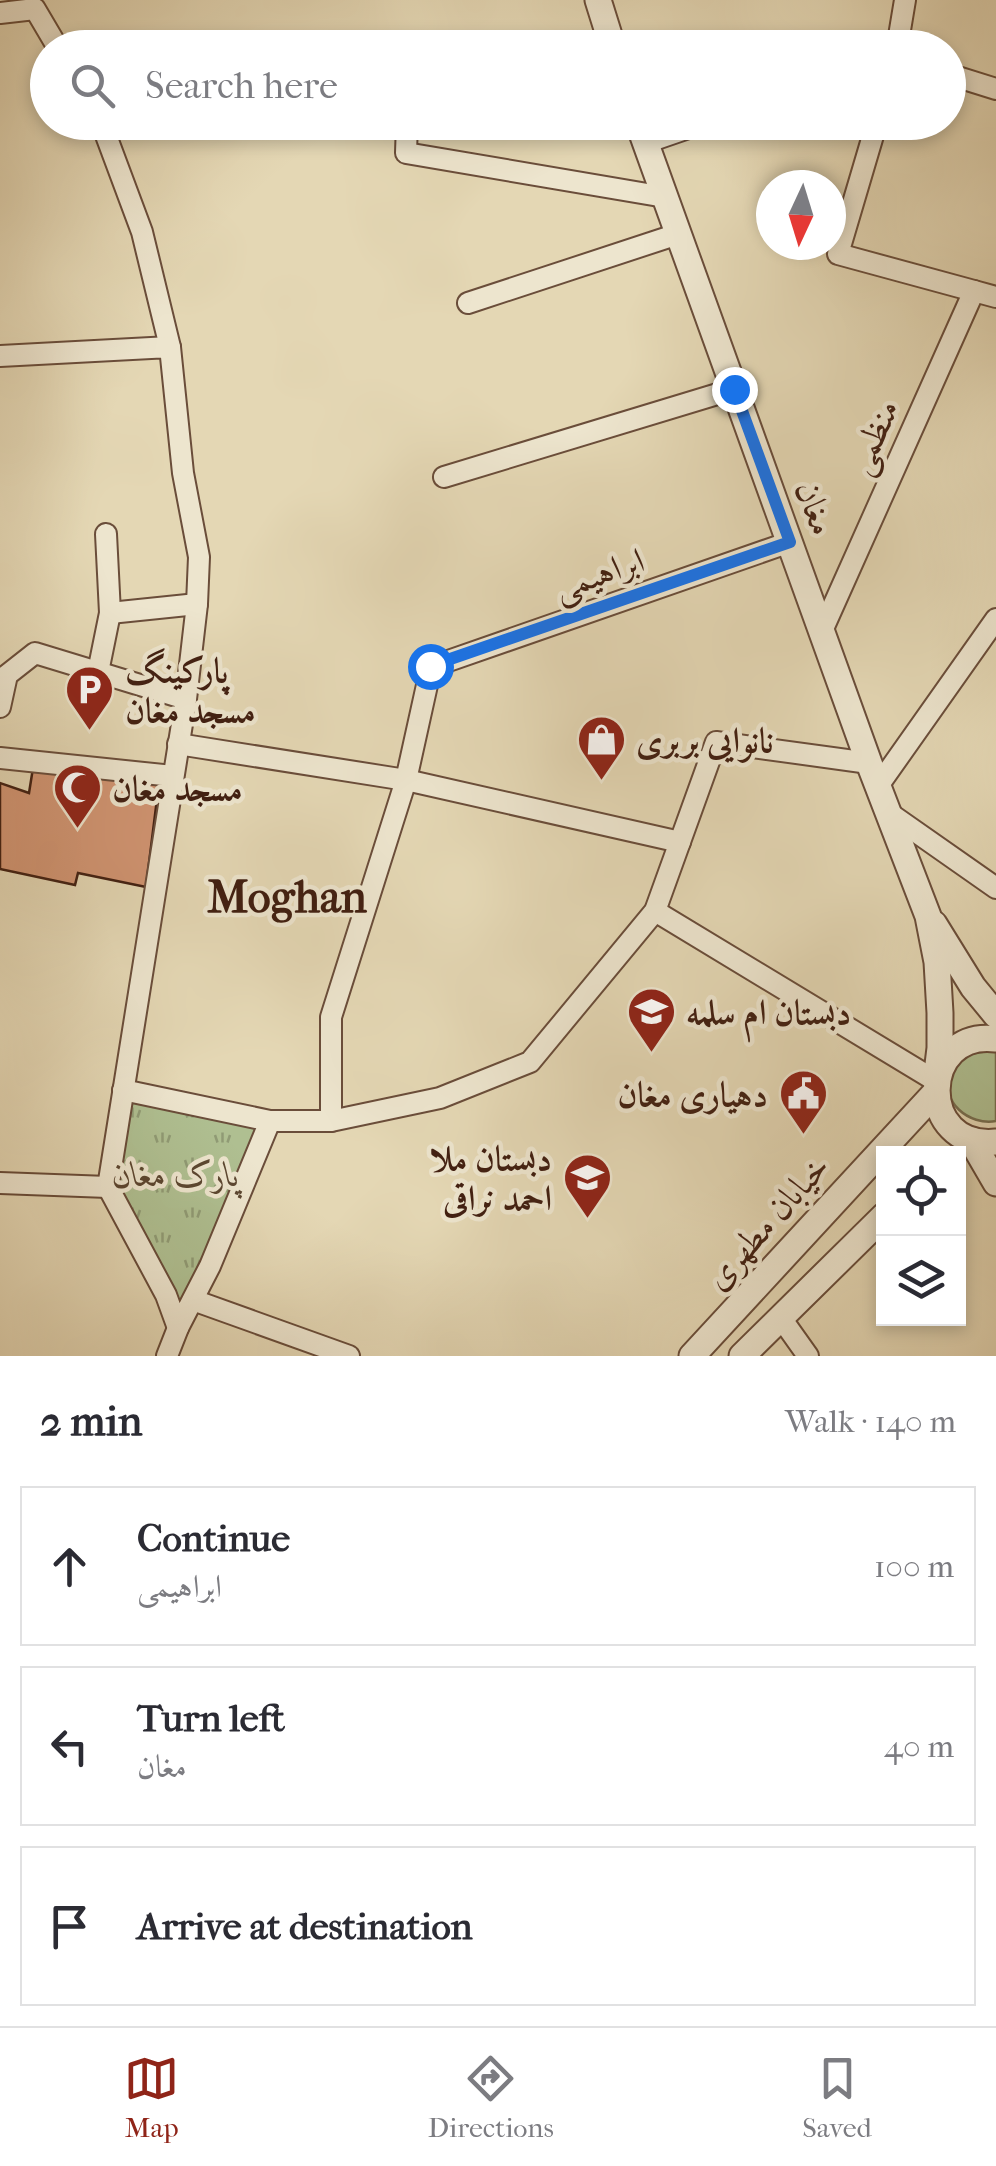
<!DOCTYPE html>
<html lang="en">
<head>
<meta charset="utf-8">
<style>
	body { margin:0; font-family:"IM FELL French Canon",Amiri,serif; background:#f7f7f7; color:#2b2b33 }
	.controls { position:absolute; right:30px; bottom:30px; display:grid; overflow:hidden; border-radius:0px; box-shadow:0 5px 15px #0003 }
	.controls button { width:90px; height:90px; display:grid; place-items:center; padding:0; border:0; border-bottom:2px solid #e1e1e2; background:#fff; color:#2b2b33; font:50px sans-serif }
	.compass { position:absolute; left:756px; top:170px; width:90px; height:90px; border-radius:50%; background:#fff; box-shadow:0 5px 15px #0003; rotate:184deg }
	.stop { position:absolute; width:30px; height:30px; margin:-22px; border:8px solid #1a73e8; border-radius:50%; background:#fff }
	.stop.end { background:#1a73e8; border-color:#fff; box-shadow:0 2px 10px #0008 }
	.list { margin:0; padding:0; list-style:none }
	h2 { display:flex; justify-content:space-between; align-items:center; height:130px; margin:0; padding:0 40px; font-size:42px }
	h2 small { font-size:32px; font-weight:400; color:#7c7c81 }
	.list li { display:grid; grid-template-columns:65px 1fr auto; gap:30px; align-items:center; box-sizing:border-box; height:160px; margin:0 20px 20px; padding:0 20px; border:2px solid #e1e1e2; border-radius:0px }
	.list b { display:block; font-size:38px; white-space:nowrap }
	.list p { margin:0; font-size:32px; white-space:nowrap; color:#7c7c81 }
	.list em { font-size:32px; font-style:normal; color:#7c7c81 }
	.icon { flex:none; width:55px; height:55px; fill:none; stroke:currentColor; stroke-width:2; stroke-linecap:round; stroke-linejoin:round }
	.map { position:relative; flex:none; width:996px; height:1356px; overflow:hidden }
	.search { position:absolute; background:#fff; box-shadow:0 5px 15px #0003; left:30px; right:30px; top:30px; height:110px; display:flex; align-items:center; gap:25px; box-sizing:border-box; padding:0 35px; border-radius:55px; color:#7c7c81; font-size:38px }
	.sheet { height:670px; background:#fff }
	nav { display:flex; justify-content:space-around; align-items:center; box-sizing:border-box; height:140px; border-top:2px solid #e1e1e2; background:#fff; font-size:28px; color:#7c7c81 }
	nav a { display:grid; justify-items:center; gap:5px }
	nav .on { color:#8f2418 }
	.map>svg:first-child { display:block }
	.grass { fill:#afbf91; stroke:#786f51; stroke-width:2.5 }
	.park { fill:url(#park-tufts); stroke:#786f51; stroke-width:2.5 }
	.building { fill:#d19472; stroke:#411f11; stroke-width:2.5 }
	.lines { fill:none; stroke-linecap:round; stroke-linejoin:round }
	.minor-casing { stroke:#6a4d3a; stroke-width:24 }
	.tertiary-casing { stroke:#6a4d3a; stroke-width:29 }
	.minor { stroke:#ede5ce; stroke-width:20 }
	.tertiary { stroke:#ede5ce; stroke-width:25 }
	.route { stroke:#1a73e8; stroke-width:12 }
	.labels { text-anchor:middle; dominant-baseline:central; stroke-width:9; stroke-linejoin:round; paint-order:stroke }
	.street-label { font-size:35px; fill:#411f11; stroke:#ede5ce }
	.poi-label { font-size:35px; font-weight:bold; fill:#411f11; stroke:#ede5ce; text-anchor:start }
	.park-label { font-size:35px; font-style:italic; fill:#5c4731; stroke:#ede5ce }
	.district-label { font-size:45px; font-weight:bold; fill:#411f11; stroke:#ede5ce }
</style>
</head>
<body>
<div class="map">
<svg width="996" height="1356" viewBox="0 0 996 1356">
	<defs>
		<pattern id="park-tufts" width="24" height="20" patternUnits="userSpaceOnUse" patternTransform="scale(2.5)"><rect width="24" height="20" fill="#afbf91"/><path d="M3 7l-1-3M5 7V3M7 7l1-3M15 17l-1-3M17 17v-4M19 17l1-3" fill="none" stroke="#909b75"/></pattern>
	</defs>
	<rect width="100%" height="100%" fill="#e4d7b4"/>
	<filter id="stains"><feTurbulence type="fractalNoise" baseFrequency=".002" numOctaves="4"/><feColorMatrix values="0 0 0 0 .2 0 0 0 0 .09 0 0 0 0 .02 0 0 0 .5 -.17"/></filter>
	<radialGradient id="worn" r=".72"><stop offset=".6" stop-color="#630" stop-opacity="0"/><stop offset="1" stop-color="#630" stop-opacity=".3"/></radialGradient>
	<path class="grass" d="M 996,1050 L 996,1121 C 970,1126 938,1102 952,1073 C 955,1066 962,1059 967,1054 Z"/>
	<path class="park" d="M 123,1090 L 270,1121 L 178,1328 L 109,1176 Z"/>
	<path class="building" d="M 33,768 L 159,783 L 146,887 L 78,873 L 75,885 L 0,869 L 0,783 L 29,793 Z"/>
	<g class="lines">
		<defs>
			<g id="minor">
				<path d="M 0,13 L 35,9 L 58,48"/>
				<path d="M 897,48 L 905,0"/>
				<path d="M 948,74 L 996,89"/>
				<path d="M 101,122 L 142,232 L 170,347"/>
				<path d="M 407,122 L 406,153 L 665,197"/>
				<path d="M 877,122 L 838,254 L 974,291"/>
				<path d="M 645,143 L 706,122"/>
				<path d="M 468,303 L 678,234"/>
				<path d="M 0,356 L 170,347 L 183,473 L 199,557 L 197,604 L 186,699 L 108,1187 L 166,1295 L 178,1328 L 210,1266 L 270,1121"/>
				<path d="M 444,477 L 734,389"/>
				<path d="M 110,613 L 197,604"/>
				<path d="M 822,631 L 974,291 L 996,297"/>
				<path d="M 98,672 L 110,613 L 106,534"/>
				<path d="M 0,707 L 7,675 L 35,653 L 186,699"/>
				<path d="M 178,744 L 406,780 L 680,842"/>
				<path d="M 0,758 L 173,776"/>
				<path d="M 878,786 L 996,619"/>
				<path d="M 889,813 L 996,888"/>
				<path d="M 655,911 L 936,1081"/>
				<path d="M 123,1090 L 270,1121 L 331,1121 L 440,1098 L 530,1062 L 655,911 L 716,742 L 869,763"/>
				<path d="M 331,1121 L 331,1017 L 406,780 L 431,667 L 790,542"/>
				<path d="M 0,1183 L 108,1187"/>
				<path d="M 193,1300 L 349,1356"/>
				<path d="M 781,1318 L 808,1356"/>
				<path d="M 167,1356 L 178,1328"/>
			</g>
			<g id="tertiary">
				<path d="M 598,0 L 613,48"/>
				<path d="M 638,122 L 869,763 L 928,916 L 937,962 L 940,1013 L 940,1048 L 936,1081"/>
				<path d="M 934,924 L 973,987 L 996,1015"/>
				<path d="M 996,1039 C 919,1029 916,1150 996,1142"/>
				<path d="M 971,1140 L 996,1183"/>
				<path d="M 692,1356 L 935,1093"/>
				<path d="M 742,1356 L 884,1216"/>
			</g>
		</defs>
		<use href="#minor" class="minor-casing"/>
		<use href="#tertiary" class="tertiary-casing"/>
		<use href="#minor" class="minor"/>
		<use href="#tertiary" class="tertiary"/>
	</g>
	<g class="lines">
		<path class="route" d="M 430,666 L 790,542 L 734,389"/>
	</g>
	<defs>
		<symbol id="parking-pin" viewBox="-11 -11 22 30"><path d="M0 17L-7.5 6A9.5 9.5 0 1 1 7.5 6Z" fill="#8f2418" stroke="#ede5ce"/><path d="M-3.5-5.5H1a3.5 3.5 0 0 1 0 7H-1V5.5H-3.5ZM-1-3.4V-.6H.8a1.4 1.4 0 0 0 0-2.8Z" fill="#fff"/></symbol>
		<symbol id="shop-pin" viewBox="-11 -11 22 30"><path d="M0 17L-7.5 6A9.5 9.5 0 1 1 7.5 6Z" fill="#8f2418" stroke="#ede5ce"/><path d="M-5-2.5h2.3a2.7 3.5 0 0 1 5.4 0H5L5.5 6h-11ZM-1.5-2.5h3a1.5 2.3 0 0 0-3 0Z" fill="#fff"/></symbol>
		<symbol id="mosque-pin" viewBox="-11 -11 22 30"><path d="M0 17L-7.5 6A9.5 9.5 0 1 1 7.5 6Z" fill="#8f2418" stroke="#ede5ce"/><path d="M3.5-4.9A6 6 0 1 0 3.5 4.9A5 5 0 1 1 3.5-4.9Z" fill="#fff"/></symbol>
		<symbol id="school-pin" viewBox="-11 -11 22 30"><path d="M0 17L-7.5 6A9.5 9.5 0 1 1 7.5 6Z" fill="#8f2418" stroke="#ede5ce"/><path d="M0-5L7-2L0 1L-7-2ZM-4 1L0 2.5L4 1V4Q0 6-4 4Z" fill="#fff"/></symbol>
		<symbol id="civic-pin" viewBox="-11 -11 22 30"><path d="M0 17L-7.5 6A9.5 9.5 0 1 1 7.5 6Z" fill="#8f2418" stroke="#ede5ce"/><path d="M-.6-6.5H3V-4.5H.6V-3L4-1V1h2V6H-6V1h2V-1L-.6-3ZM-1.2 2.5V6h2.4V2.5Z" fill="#fff"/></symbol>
	</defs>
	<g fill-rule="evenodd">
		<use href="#parking-pin" x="62" y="662" width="55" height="75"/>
		<use href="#shop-pin" x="574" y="712" width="55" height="75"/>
		<use href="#mosque-pin" x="50" y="760" width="55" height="75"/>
		<use href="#school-pin" x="624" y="984" width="55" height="75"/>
		<use href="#civic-pin" x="776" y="1066" width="55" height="75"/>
		<use href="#school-pin" x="560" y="1150" width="55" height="75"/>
	</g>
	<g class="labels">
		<g class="street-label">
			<text transform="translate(873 437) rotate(-66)">منظمی</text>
			<text transform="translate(815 508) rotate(70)">مغان</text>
			<text transform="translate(599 574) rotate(-19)">ابراهیمی</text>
			<text transform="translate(767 1222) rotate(-48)">خیابان مطهری</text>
		</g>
		<g class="poi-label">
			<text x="125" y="670">پارکینگ<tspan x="125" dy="40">مسجد مغان</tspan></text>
			<text x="636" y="740">نانوایی بربری</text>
			<text x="112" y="788">مسجد مغان</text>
			<text x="686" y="1012">دبستان ام سلمه</text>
			<text x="768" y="1094" text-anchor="end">دهیاری مغان</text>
			<text x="552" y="1158" text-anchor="end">دبستان ملا<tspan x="552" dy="40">احمد نراقی</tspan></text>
		</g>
		<g class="park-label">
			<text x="176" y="1174">پارک مغان</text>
		</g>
		<g class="district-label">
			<text x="287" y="897">Moghan</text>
		</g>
	</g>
	<rect width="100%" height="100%" filter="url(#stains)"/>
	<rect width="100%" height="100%" fill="url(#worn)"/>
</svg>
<div class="controls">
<button><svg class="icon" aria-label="locate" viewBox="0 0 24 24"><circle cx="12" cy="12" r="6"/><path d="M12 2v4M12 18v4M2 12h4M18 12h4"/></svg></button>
<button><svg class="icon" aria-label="layers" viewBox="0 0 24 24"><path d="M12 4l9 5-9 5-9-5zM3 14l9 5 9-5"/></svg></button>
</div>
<svg class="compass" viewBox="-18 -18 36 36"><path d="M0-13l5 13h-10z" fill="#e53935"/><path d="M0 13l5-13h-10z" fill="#7c7c81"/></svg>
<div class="stop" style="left:430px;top:666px"></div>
<div class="stop end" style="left:734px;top:389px"></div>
<div class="search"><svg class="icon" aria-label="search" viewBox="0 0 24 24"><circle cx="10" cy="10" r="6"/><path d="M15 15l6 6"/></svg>Search here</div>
</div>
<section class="sheet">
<h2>2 min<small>Walk · 140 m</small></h2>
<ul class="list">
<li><svg class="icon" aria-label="ahead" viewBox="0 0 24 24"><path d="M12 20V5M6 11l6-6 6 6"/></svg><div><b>Continue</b><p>ابراهیمی</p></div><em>100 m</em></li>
<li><svg class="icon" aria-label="left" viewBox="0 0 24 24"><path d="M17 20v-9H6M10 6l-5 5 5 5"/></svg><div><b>Turn left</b><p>مغان</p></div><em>40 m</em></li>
<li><svg class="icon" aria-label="arrive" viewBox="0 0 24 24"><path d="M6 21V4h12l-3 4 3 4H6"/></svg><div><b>Arrive at destination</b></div></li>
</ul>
</section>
<nav>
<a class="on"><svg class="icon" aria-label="map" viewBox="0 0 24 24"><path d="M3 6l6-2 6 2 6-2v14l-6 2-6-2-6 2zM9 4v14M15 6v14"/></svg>Map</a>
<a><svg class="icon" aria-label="directions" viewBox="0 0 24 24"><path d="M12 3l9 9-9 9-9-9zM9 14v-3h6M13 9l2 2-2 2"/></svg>Directions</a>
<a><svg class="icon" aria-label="saved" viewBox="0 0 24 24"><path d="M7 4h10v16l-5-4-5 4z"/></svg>Saved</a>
</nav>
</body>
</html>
